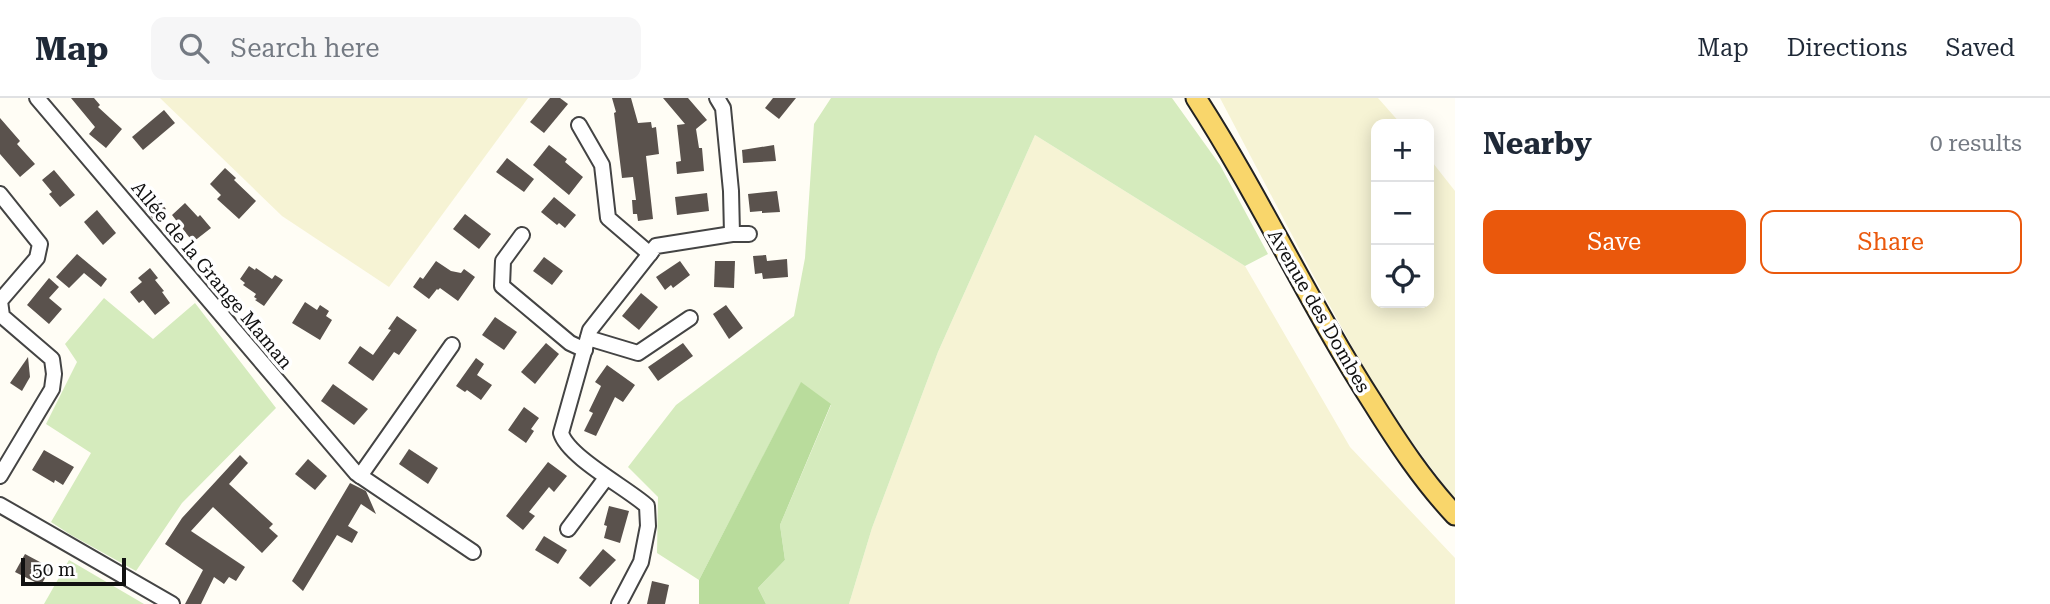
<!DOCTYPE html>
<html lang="en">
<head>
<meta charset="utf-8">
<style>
	body { margin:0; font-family:"Roboto Serif",serif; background:#f6f6f7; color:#1f2937 }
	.controls { position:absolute; right:21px; top:21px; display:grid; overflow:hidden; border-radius:14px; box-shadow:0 4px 18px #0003 }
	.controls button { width:63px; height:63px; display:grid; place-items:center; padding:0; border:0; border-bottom:2px solid #e0e1e3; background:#fff; color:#1f2937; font:35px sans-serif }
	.scale { position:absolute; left:21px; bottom:18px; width:105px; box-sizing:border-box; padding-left:7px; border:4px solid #111; border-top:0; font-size:19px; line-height:24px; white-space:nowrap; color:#111; -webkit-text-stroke:5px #fff; paint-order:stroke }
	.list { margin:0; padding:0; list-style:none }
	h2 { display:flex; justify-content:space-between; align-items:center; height:91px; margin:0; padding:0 28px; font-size:30px }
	h2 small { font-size:23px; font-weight:400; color:#747a83 }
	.actions { display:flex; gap:14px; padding:21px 28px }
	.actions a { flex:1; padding:16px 0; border:2px solid #ea580c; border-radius:14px; text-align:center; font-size:24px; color:#ea580c }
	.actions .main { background:#ea580c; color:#fff }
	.icon { flex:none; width:38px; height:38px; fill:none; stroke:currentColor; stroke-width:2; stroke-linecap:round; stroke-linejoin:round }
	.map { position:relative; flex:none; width:1455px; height:506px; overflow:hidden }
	header { display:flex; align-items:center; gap:42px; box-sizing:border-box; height:98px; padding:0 35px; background:#fff; border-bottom:2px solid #e0e1e3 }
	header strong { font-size:33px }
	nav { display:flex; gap:38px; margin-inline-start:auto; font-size:24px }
	.search { width:490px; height:63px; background:#f6f6f7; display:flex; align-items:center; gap:18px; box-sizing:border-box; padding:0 24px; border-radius:14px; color:#747a83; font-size:26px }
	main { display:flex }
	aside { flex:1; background:#fff }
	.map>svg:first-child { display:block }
	.farmland { fill:#f6f3d4 }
	.green { fill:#d5ebbd }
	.forest { fill:#b9dc9c }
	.building { fill:#5a524d }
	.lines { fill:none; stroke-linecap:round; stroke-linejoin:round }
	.minor-casing { stroke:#444; stroke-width:18 }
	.major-casing { stroke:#222; stroke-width:23 }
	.minor { stroke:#fff; stroke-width:14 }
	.major { stroke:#f9d66b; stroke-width:19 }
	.labels { text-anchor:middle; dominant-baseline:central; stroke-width:7; stroke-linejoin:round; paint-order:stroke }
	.street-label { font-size:19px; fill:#111; stroke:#fff }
</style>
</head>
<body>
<header>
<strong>Map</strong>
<div class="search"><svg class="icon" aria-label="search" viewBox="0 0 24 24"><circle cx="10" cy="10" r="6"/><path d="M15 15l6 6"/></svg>Search here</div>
<nav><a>Map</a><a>Directions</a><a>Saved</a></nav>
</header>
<main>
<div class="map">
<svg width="1455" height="506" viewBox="0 0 1455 506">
	<rect width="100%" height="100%" fill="#fffdf5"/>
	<g class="farmland">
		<path d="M 160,0 L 528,0 L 389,189 L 282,118 Z"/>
		<path d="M 1220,0 L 1378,0 L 1401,26 L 1376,26 L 1376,205 L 1429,205 L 1429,60 L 1455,93 L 1455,402 L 1383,305 L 1312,175 Z"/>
		<path d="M 1035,37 L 1245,168 L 1350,349 L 1455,460 L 1455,506 L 849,506 L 872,430 L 938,254 Z"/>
	</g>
	<g class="green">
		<path d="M 831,0 L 1172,0 L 1220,67 L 1268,156 L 1245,168 L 1035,37 L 938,254 L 872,430 L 849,506 L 766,506 L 758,490 L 785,462 L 780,427 L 831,307 L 801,285 L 699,482 L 657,455 L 658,399 L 628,369 L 676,307 L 794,218 L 805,160 L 814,26 Z"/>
		<path d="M 104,200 L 153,241 L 195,205 L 276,310 L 182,405 L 136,473 L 71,437 L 51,424 L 91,355 L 46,326 L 77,264 L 65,246 Z"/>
		<path d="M 69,462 L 144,506 L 44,506 Z"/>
	</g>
	<path class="forest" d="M 801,284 L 831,306 L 780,427 L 785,462 L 758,490 L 766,506 L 699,506 L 699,482 Z"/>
	<g class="building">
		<path d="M 71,0 L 94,0 L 100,7 L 98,9 L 122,31 L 106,50 L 89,36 L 95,29 Z"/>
		<path d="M 550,0 L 560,0 L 568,6 L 544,35 L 530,24 Z"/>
		<path d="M 612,0 L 631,0 L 638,25 L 651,24 L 652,30 L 656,29 L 659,56 L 646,58 L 653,121 L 638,123 L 637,116 L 633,116 L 632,102 L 636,102 L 633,79 L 622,80 L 614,15 L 616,14 Z"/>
		<path d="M 663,0 L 688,0 L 707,22 L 696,31 L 699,50 L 702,50 L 704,73 L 677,76 L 676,64 L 681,63 L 677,27 L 685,26 Z"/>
		<path d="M 773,0 L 796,0 L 779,21 L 765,10 Z"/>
		<path d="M 164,12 L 175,25 L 143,52 L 132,39 Z"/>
		<path d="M 0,20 L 20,43 L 17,46 L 35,66 L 20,79 L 0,56 Z"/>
		<path d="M 549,47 L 567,61 L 565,64 L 583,79 L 569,97 L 533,67 Z"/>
		<path d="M 774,47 L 776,63 L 743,65 L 742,52 Z"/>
		<path d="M 507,60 L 534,81 L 524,94 L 496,74 Z"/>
		<path d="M 225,70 L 236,80 L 234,82 L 256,103 L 239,121 L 217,101 L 221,97 L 210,86 Z"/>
		<path d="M 54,72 L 75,97 L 60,109 L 49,96 L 52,94 L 42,82 Z"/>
		<path d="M 777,93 L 780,114 L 762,115 L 762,113 L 750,114 L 748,96 Z"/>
		<path d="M 153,95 L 166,111 L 153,121 L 140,106 Z"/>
		<path d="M 707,95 L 709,113 L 677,117 L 675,99 Z"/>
		<path d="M 554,99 L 576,117 L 565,130 L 559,125 L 557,127 L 541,114 Z"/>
		<path d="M 185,105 L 198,119 L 200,117 L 211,130 L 193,144 L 172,117 Z"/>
		<path d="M 97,112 L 116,135 L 103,147 L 84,124 Z"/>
		<path d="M 465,116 L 491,136 L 479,151 L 453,131 Z"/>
		<path d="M 77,156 L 107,181 L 101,189 L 84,175 L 69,190 L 56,179 Z"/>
		<path d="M 766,157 L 767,163 L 787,161 L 788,179 L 763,181 L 762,175 L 755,176 L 753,158 Z"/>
		<path d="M 544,159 L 563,173 L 552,187 L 533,173 Z"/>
		<path d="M 436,163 L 451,173 L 461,175 L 464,171 L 475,179 L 458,203 L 440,190 L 438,192 L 437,191 L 429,201 L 413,189 L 420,179 L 423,181 Z"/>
		<path d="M 680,163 L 690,177 L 673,190 L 671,187 L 665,192 L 656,179 Z"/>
		<path d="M 715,163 L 735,163 L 734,190 L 714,189 Z"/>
		<path d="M 249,168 L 255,172 L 256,170 L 272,181 L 275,177 L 283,182 L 264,208 L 255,202 L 257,201 L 254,199 L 256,196 L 243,187 L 245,185 L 240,181 Z"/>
		<path d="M 150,170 L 158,180 L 155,182 L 164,193 L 162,194 L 170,205 L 155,217 L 143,202 L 139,205 L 130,194 L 142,184 L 138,180 Z"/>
		<path d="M 49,180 L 59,189 L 49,200 L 62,211 L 49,226 L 27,207 Z"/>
		<path d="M 641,195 L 658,209 L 639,232 L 622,218 Z"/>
		<path d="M 305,204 L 317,212 L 320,207 L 329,213 L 326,218 L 332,222 L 320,242 L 292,225 Z"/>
		<path d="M 726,207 L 743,230 L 729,241 L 713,216 Z"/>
		<path d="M 397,218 L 417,232 L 399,257 L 394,254 L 373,283 L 348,265 L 360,248 L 373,257 L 391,232 L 388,231 Z"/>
		<path d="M 495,219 L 517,234 L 504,252 L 482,237 Z"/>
		<path d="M 546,245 L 559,256 L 535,286 L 521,274 Z"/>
		<path d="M 683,245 L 693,258 L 658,283 L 648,269 Z"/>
		<path d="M 28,259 L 30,279 L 22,293 L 10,285 Z"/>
		<path d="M 476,260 L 484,266 L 477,277 L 492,287 L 481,302 L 467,292 L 465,294 L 456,288 Z"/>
		<path d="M 607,267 L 635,287 L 623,304 L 615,299 L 596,338 L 584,333 L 593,315 L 589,313 L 601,288 L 595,284 Z"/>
		<path d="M 333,286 L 368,311 L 354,327 L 321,303 Z"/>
		<path d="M 524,309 L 539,320 L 531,331 L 534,333 L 526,345 L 508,332 Z"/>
		<path d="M 409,351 L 438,370 L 428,386 L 399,366 Z"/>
		<path d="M 44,352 L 74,369 L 63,387 L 55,382 L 54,385 L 32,372 Z"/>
		<path d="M 240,357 L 248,365 L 229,386 L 273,426 L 269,430 L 278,438 L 262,455 L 213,409 L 191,433 L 245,469 L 236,483 L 229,479 L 224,486 L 214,479 L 201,506 L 185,506 L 203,472 L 165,446 L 182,420 Z"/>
		<path d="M 308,361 L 327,378 L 315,392 L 295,376 Z"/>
		<path d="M 548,364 L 567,378 L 554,394 L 549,389 L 529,414 L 535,418 L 523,432 L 506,418 Z"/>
		<path d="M 350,385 L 366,393 L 376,416 L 361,406 L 348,428 L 358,434 L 352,445 L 337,437 L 303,493 L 292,483 Z"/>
		<path d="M 609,408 L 629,413 L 620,445 L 604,440 L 607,428 L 604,427 Z"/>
		<path d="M 544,438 L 567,452 L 558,466 L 535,452 Z"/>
		<path d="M 603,451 L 616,462 L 590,489 L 579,480 Z"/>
		<path d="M 25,456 L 51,470 L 41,487 L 15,474 Z"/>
		<path d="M 652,483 L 669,487 L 665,506 L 647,506 Z"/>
	</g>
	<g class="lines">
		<defs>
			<g id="minor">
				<path d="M 37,0 L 356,375 L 473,454"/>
				<path d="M 717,0 L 723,10 L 731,93 L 732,136"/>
				<path d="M 579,27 L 602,67 L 608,120 L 650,156"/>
				<path d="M 0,96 L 40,146 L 37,160 L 0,203 L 2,218 L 52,261 L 54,276 L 52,291 L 0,378"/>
				<path d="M 522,137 L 503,163 L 502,188 L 570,245 L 585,252"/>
				<path d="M 588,240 L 638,255 L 690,220"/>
				<path d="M 360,378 L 452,247"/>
				<path d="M 0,407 L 172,506"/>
				<path d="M 568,431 L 606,380"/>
				<path d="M 619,506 L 641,464 L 648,428 L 647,408 C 627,390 568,359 561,335 L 590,232 L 656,148 L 732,136 L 749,136"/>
			</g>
			<path id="major" d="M 1196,0 C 1260,99 1309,206 1373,305 C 1398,345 1423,383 1455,417"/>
		</defs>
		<use href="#minor" class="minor-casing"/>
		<use href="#major" class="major-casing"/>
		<use href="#minor" class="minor"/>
		<use href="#major" class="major"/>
	</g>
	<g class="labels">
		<g class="street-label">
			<text transform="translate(212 177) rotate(50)">Allée de la Grange Maman</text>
			<text transform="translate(1319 213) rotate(60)">Avenue des Dombes</text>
		</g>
	</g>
</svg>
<div class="controls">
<button>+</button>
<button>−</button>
<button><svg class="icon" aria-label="locate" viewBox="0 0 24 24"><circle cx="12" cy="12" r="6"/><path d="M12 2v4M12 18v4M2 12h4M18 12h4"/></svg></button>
</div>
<div class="scale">50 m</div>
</div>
<aside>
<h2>Nearby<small>0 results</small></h2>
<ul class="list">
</ul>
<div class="actions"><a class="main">Save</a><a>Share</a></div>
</aside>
</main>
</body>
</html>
